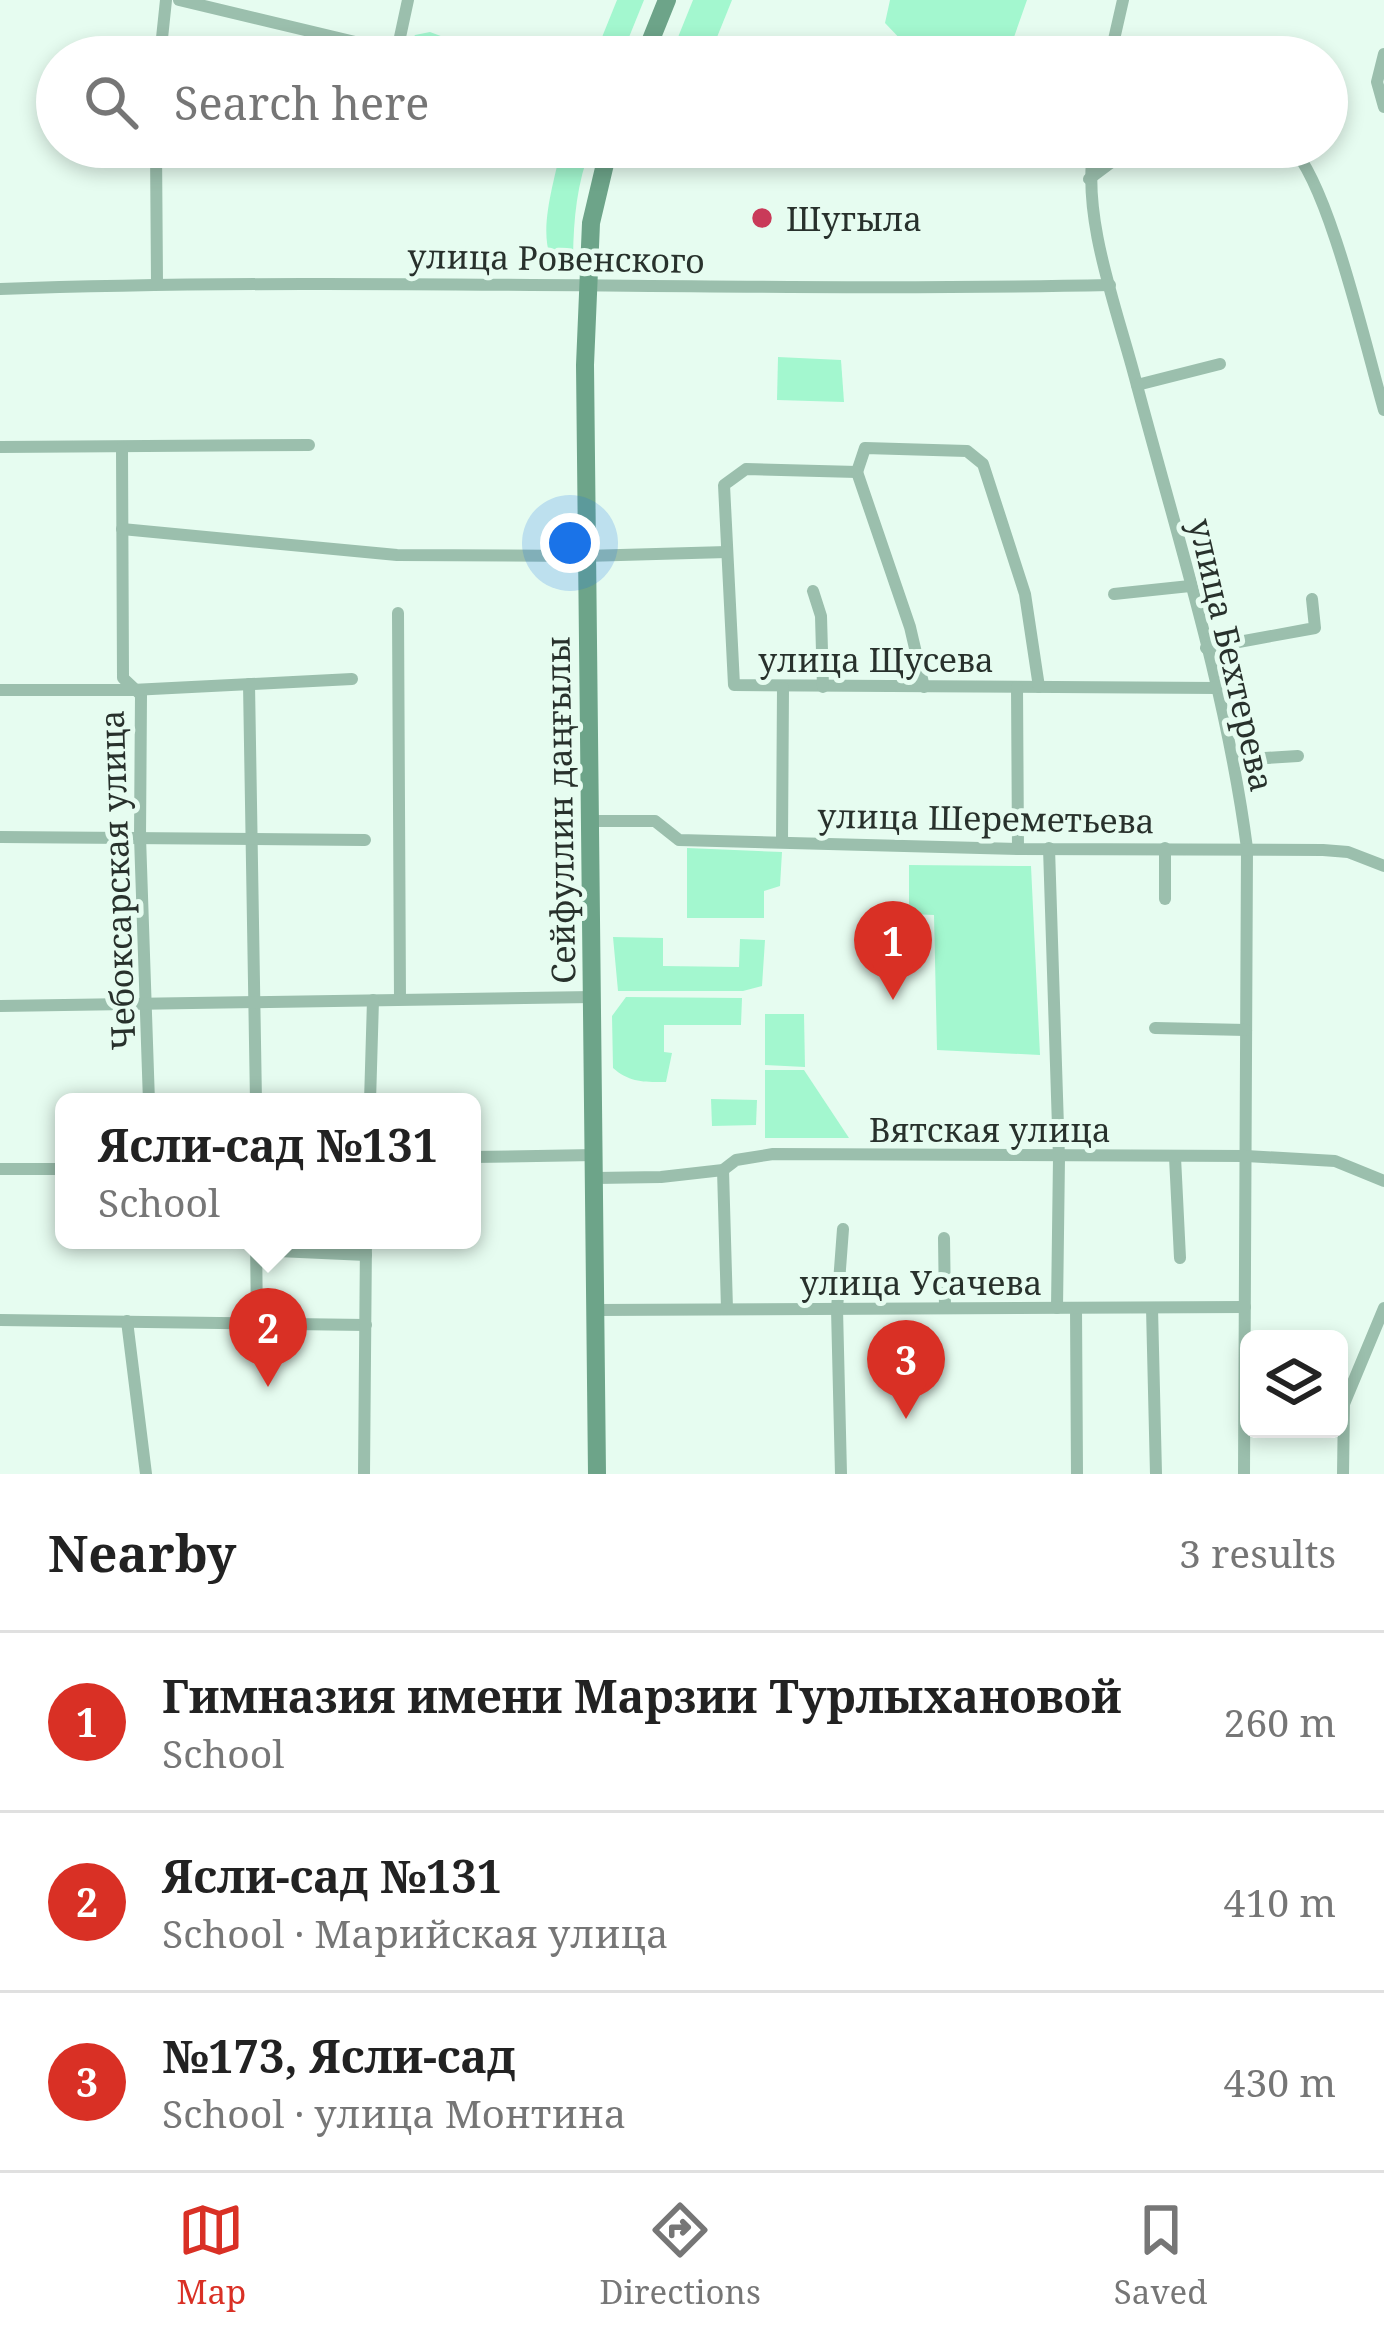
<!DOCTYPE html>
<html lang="en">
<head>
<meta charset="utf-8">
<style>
	body { margin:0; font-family:"Noto Serif",serif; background:#f6f6f6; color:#222 }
	.controls { position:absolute; right:36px; bottom:36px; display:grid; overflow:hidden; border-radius:18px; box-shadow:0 6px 18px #0003 }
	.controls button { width:108px; height:108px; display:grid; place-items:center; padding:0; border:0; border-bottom:3px solid #e0e0e0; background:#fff; color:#222; font:60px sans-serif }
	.you { position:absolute; left:570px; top:543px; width:42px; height:42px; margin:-30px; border:9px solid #fff; border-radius:50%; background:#1a73e8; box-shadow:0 0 0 18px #1a73e833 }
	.badge { display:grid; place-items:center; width:78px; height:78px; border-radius:50%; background:#d93025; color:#fff; font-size:39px; font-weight:700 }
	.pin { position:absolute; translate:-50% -99px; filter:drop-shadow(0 3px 6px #0008) }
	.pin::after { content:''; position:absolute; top:63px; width:42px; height:36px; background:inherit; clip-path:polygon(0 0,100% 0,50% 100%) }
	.popup { position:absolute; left:55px; top:1093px; width:426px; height:156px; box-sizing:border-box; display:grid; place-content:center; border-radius:18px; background:#fff; filter:drop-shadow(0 3px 9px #0005); font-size:39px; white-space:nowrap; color:#767676 }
	.popup b { font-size:45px; color:#222 }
	.popup::after { content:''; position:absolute; left:50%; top:100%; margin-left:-24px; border:24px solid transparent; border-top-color:#fff }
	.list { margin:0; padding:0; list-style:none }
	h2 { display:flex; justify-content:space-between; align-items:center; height:156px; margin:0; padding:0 48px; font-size:51px }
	h2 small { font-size:39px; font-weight:400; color:#767676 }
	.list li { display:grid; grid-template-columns:78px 1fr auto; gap:36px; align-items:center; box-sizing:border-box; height:180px; padding:0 48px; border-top:3px solid #e0e0e0 }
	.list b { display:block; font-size:45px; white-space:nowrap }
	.list p { margin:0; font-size:39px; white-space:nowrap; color:#767676 }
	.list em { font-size:39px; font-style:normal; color:#767676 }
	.icon { flex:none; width:66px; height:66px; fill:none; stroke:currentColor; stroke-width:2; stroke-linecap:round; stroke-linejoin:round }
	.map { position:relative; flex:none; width:1384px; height:1474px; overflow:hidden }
	.search { position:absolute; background:#fff; box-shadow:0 6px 18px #0003; left:36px; right:36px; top:36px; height:132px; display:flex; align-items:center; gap:30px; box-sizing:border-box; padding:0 42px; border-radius:66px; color:#767676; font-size:45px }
	.sheet { height:696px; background:#fff }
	nav { display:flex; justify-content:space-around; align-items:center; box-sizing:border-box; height:168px; border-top:3px solid #e0e0e0; background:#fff; font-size:33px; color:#767676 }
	nav a { display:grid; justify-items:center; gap:6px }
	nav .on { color:#d93025 }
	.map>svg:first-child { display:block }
	.green { fill:#a3f7cf }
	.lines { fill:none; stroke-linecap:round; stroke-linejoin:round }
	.minor { stroke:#9bbfad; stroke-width:12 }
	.secondary { stroke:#6da489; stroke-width:18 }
	.poi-dot { fill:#c93a59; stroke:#e6fcf0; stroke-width:4.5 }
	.labels { text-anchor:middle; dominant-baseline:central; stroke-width:10; stroke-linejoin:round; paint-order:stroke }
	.poi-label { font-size:33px; fill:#28312c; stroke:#e6fcf0; text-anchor:start }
	.street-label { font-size:33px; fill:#28312c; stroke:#e6fcf0 }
</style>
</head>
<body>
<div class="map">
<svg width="1384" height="1474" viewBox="0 0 1384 1474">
	<rect width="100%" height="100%" fill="#e6fcf0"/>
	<g class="green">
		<path d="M 617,0 L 644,0 L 621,57 L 594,57 Z"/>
		<path d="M 693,0 L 732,0 L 709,57 L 670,57 Z"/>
		<path d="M 890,0 L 1027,0 L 1007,57 L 901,57 L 906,45 L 885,23 Z"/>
		<path d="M 430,32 L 497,57 L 418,57 L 404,53 L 415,35 Z"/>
		<path d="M 561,147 L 591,147 C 575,188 573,228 573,271 L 558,270 C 533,241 555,182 561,147 Z"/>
		<path d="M 778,357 L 841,360 L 844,402 L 777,400 Z"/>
		<path d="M 687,848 L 782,852 L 780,886 L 764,891 L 764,918 L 687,918 Z"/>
		<path d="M 909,865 L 1031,866 L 1040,1055 L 937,1050 L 934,915 L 909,914 Z"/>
		<path d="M 613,937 L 663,938 L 663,966 L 739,967 L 740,939 L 765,940 L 762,986 L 743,991 L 618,991 Z"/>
		<path d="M 626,997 L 742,998 L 741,1025 L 664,1025 L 664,1052 L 672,1053 L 666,1082 C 645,1082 630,1083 613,1068 L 612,1016 Z"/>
		<path d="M 765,1014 L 804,1014 L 805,1067 L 765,1065 Z"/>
		<path d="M 765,1070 L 804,1070 L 849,1138 L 765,1138 Z"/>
		<path d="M 711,1099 L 757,1100 L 756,1125 L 712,1126 Z"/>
	</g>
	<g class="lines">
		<g class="minor">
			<path d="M 179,0 L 418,57"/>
			<path d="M 397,51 L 408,0"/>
			<path d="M 1384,54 L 1377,82 L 1384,107"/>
			<path d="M 160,57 L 166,0"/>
			<path d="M 1110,57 L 1123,0"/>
			<path d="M 156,147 L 157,283"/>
			<path d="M 1094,147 C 1081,216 1117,309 1135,378 C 1176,533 1226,688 1247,848 L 1244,1474"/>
			<path d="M 1291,147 C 1329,183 1367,352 1384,410"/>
			<path d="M 1089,179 L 1113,161 L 1188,147"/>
			<path d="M 0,289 C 370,276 740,293 1110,285"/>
			<path d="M 1137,385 L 1220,364"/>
			<path d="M 0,447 L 309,445"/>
			<path d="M 122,448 L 123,678 L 141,695 L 140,837 L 149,1102"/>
			<path d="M 857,472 L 746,469 L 724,485 L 734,685 L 1217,688"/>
			<path d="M 857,472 L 865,448 L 967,451 L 983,464 L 1025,594 L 1039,687"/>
			<path d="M 857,472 L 910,627 L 924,687"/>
			<path d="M 122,529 L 397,555 L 585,556 L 727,552"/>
			<path d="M 813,591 L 821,616 L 823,687"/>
			<path d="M 1114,594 L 1190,586"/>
			<path d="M 398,613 L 400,999"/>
			<path d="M 1206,648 L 1315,628 L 1312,599"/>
			<path d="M 249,684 L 256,1102"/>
			<path d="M 1017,687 L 1018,849"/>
			<path d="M 0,690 L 132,690 L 352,679"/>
			<path d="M 1234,760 L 1298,756"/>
			<path d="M 591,821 L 655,821 L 679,840 L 1018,849 L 1323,850 L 1348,852 L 1384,866"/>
			<path d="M 0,837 L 365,840"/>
			<path d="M 782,842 L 783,688"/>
			<path d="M 1049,848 L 1059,1158 L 1057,1308"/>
			<path d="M 1165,848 L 1165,899"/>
			<path d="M 0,1006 L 593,997"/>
			<path d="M 1155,1028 L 1246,1030"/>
			<path d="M 370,1102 L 373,1000"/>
			<path d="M 472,1157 L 595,1155"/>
			<path d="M 1175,1157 L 1180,1258"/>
			<path d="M 0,1169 L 64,1169"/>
			<path d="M 723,1170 L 727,1309"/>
			<path d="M 596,1178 L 661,1177 L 723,1170 L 736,1160 L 773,1154 L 1246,1156 L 1335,1161 L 1384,1181"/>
			<path d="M 944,1238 L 945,1308"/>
			<path d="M 256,1240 L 257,1322"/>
			<path d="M 256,1250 L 366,1255"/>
			<path d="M 1076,1308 L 1077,1474"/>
			<path d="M 1152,1308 L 1156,1474"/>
			<path d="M 597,1310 L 1245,1307"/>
			<path d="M 0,1320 L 366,1325"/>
			<path d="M 127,1321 L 146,1474"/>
			<path d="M 364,1474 L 366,1240"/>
			<path d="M 841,1474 L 837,1309 L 843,1229"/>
			<path d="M 1343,1474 L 1344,1404 L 1384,1308"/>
		</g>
		<g class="secondary">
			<path d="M 644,57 L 667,0"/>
			<path d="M 597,1474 L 585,365 L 591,223 L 609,147"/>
		</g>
	</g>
	<circle class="poi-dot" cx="762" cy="218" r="12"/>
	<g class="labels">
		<g class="poi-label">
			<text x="786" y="218">Шугыла</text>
		</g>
		<g class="street-label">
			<text transform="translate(556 258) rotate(1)">улица Ровенского</text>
			<text transform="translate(1232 655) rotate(77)">улица Бехтерева</text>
			<text x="876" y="659">улица Щусева</text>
			<text transform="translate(560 810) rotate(-91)">Сейфуллин даңғылы</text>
			<text transform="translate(986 818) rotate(1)">улица Шереметьева</text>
			<text transform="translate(117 880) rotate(-92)">Чебоксарская улица</text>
			<text x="990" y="1129">Вятская улица</text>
			<text x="921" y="1282">улица Усачева</text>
		</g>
	</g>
</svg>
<div class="controls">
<button><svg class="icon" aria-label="layers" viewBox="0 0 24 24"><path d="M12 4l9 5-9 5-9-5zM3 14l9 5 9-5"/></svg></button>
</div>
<div class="you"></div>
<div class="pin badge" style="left:893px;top:1000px">1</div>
<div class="pin badge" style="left:268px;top:1387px">2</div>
<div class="popup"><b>Ясли-сад №131</b>School</div>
<div class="pin badge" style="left:906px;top:1419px">3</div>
<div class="search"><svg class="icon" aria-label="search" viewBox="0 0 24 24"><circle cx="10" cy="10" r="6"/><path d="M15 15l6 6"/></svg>Search here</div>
</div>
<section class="sheet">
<h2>Nearby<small>3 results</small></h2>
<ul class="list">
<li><span class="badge">1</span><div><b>Гимназия имени Марзии Турлыхановой</b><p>School</p></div><em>260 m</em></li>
<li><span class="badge">2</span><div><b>Ясли-сад №131</b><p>School · Марийская улица</p></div><em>410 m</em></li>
<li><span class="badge">3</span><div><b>№173, Ясли-сад</b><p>School · улица Монтина</p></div><em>430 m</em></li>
</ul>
</section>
<nav>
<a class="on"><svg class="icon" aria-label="map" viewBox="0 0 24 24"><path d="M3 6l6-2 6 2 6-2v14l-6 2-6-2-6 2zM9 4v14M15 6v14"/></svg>Map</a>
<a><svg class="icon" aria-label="directions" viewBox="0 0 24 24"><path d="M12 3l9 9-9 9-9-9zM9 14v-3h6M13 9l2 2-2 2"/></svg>Directions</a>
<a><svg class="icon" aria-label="saved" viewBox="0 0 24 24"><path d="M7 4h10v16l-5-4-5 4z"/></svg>Saved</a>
</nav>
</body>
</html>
